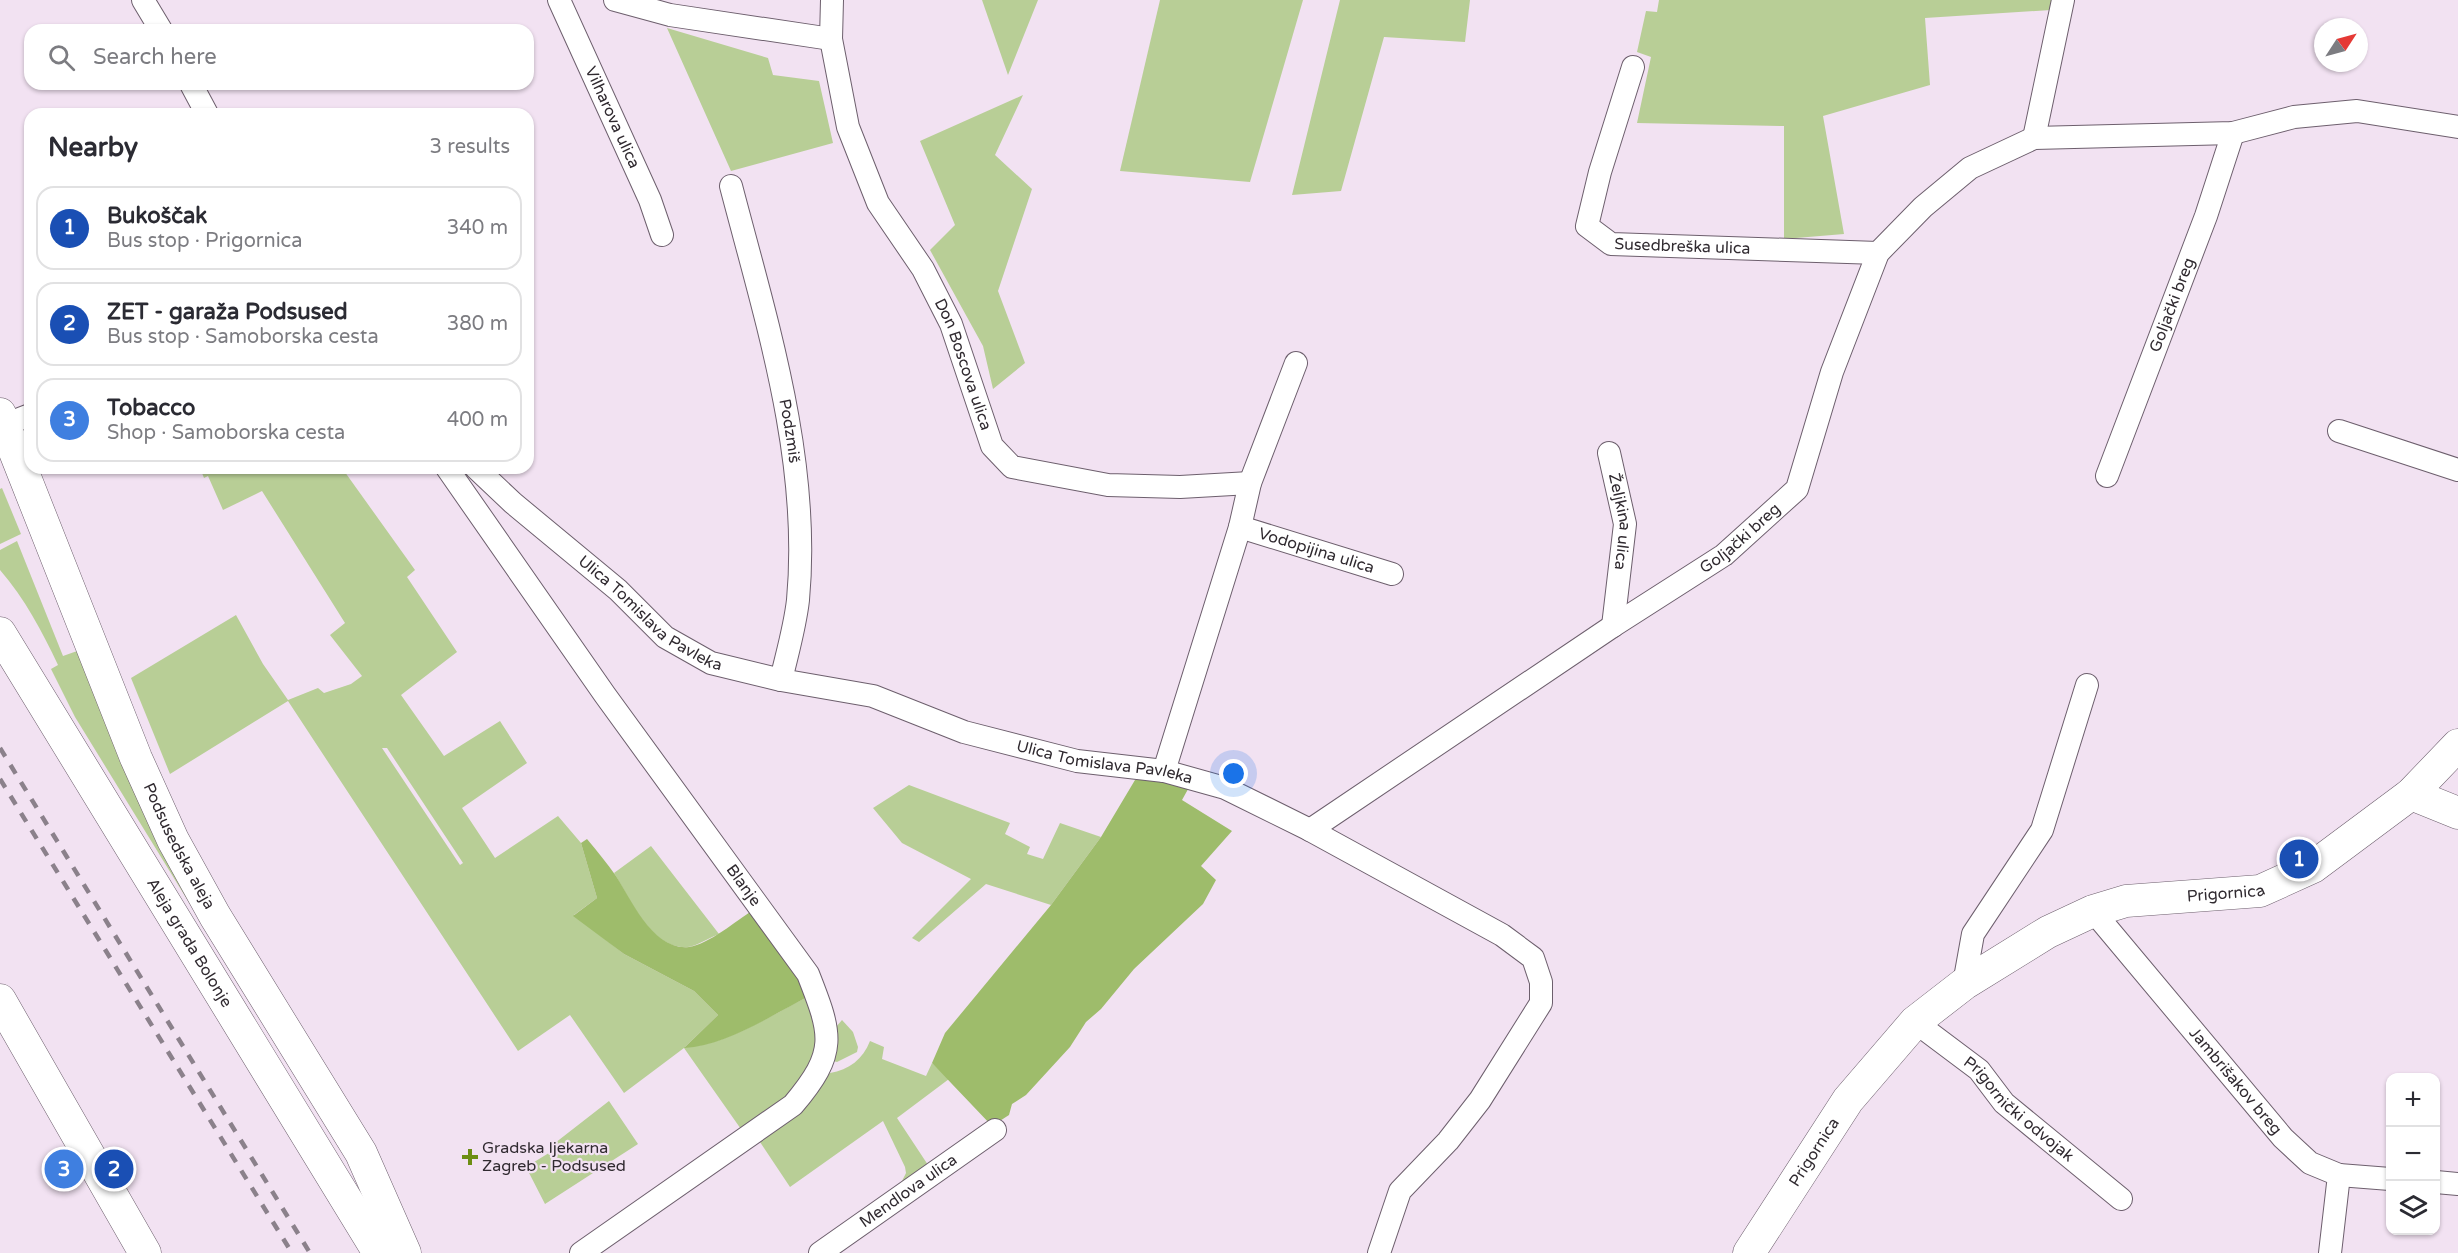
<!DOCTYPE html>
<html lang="en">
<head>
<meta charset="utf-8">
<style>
	body { margin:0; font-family:"Varela Round",sans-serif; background:#f7f7f7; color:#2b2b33 }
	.controls { position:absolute; right:18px; bottom:18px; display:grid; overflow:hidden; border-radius:12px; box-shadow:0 2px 4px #0004 }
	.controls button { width:54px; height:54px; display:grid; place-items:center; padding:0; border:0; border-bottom:2px solid #e1e1e2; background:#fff; color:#2b2b33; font:30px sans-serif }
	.compass { position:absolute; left:2314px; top:18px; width:54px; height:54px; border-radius:50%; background:#fff; box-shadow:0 2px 4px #0004; rotate:54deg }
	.you { position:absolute; left:1234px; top:774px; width:21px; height:21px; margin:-15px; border:4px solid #fff; border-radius:50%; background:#1a73e8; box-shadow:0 0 0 9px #1a73e833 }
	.badge { display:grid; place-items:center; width:39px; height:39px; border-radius:50%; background:#d93025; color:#fff; font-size:20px; font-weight:700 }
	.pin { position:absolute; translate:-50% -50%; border:3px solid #fff; box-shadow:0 2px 6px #0006 }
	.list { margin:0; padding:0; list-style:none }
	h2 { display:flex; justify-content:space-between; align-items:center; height:78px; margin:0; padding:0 24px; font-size:26px }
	h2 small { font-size:20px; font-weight:400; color:#7c7c81 }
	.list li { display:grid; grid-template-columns:39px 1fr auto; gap:18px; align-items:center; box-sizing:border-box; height:84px; margin:0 12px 12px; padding:0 12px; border:2px solid #e1e1e2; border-radius:18px }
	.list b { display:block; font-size:22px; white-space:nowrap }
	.list p { margin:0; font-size:20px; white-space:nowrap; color:#7c7c81 }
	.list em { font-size:20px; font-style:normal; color:#7c7c81 }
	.icon { flex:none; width:33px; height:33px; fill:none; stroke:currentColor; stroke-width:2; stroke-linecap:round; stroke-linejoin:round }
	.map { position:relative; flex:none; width:2458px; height:1253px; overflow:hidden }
	.search { position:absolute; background:#fff; box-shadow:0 2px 4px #0004; left:24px; top:24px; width:510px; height:66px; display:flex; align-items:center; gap:15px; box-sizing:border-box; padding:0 21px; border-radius:18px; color:#7c7c81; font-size:22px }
	.panel { position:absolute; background:#fff; box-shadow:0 2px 4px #0004; left:24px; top:108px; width:510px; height:366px; border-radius:18px }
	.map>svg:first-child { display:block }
	.green { fill:#b8ce96; fill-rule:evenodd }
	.forest { fill:#9ebc6b }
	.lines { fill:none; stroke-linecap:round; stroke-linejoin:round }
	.street-casing { stroke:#6d5f6d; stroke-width:24 }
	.secondary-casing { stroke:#6d5f6d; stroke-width:33 }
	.street { stroke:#fff; stroke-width:22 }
	.secondary { stroke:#fff; stroke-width:32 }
	.rail { stroke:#8b818b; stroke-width:4.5; stroke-dasharray:10 10; stroke-linecap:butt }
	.poi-dot { fill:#6d8e13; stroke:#f2e2f2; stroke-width:2 }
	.labels { text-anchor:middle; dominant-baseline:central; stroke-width:4.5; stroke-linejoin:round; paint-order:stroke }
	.street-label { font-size:16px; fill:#302a30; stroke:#f2e2f2 }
	.poi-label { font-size:16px; fill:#302a30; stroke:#f2e2f2; text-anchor:start }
</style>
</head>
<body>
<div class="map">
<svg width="2458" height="1253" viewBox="0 0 2458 1253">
	<rect width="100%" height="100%" fill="#f2e2f2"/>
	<g class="green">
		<path d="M 982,0 L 1038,0 L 1008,75 Z"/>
		<path d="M 1160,0 L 1303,0 L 1250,182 L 1120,171 Z"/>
		<path d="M 1340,0 L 1470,0 L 1465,42 L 1384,37 L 1341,191 L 1292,195 Z"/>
		<path d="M 1659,0 L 2054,0 L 2051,10 L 1925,18 L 1930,85 L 1823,116 L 1844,234 L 1784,239 L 1784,126 L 1637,123 L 1651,57 L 1637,52 L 1646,11 L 1657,12 Z"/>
		<path d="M 667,28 L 768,58 L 773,75 L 819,81 L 833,143 L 731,171 Z"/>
		<path d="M 1023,95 L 995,155 L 1032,189 L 998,291 L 1025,363 L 993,389 L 983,346 L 930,250 L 955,225 L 920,141 Z"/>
		<path d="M 200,468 L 342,468 L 415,570 L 407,577 L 457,652 L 401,695 L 444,756 L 500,721 L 527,763 L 462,808 L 495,858 L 558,816 L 581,843 L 597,898 L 574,915 L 624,954 L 694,991 L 718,1015 L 685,1047 C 725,1046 775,1013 811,995 L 819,1037 L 804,1083 L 743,1132 L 684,1048 L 624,1093 L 570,1015 L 518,1051 L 288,701 L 170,774 L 131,678 L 236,615 L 263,664 L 288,700 L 318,688 L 324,693 L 351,684 L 362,676 L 330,635 L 345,623 L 262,491 L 223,510 L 208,476 L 204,478 ZM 382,748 L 387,748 L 463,863 L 460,865 Z"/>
		<path d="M 2,488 L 21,534 L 0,544 L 0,489 Z"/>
		<path d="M 17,541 L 63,656 L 80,650 L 301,1085 L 75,717 L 51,669 L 58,665 C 42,631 25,599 0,570 L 0,550 Z"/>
		<path d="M 909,785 L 1010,823 L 1005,834 L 1030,847 L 1027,854 L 1043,859 L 1060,823 L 1101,837 L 1051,905 L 986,884 L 919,942 L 912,938 L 971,879 L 902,843 L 873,808 Z"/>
		<path d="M 651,846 L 719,934 C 710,937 697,946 688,947 C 651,950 630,898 614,873 Z"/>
		<path d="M 842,1020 L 853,1032 L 858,1047 L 857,1052 L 837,1062 L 833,1061 L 836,1027 Z"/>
		<path d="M 870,1041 L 884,1047 L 882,1059 L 926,1076 L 932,1063 L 949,1079 L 897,1118 L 930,1168 L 901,1183 L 906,1173 L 905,1167 L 883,1121 L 790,1187 L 758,1139 L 830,1073 C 849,1070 863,1059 870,1041 Z"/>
		<path d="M 609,1101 L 638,1144 L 545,1204 L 526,1167 L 557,1148 L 555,1143 Z"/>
	</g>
	<g class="forest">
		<path d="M 1160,778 L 1192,782 L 1182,800 L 1232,831 L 1201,866 L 1216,880 L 1203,904 L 1134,969 L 1101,1009 L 1086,1022 L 1070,1047 L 1026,1095 L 1012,1104 L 1009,1115 L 992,1126 L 932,1063 L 945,1033 L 1051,905 L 1101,837 L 1135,780 Z"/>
		<path d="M 587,839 C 597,851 607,863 616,876 C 631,899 653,951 689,947 C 709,944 736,921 753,910 L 811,995 C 772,1015 728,1045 684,1048 L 718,1015 L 694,991 L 624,954 L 573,916 L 597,898 L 581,843 Z"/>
	</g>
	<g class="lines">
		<defs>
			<g id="street">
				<path d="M 143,0 L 161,30"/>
				<path id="s1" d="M 559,0 L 650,200 L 662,235"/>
				<path d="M 615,0 L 670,15 L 831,39"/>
				<path id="s2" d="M 832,0 L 831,39 L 848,127 L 878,203 L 923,269 L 951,324 L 992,446 L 1012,467 L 1108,485 L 1180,487 L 1250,483"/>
				<path id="s3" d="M 1633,67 L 1600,172 L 1587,226 L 1611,244 L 1878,253"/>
				<path d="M 191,84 L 207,114"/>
				<path d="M 2034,138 L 2063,0"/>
				<path id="s4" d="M 731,186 C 766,320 811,460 798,600 C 795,627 787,654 781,680"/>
				<path d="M 4,425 L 30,415"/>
				<path d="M 2339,431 L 2458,470"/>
				<path id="s5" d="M 1609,453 L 1625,524 L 1613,626"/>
				<path id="s6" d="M 447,468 L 605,695 L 808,974 C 832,1035 838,1052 793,1105 L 581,1253"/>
				<path id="s7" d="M 476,468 L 513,503 L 618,590 L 665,637 L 711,663 L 781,680 L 873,696 L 964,732 L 1077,761 L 1164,771 L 1225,788 L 1310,830 L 1502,935 L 1533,958 L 1541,982 L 1541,1003 L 1480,1100 L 1448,1141 L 1400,1191 L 1379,1253"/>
				<path id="s8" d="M 2107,476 L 2206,216 L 2233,133"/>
				<path id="s9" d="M 1240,527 L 1392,574"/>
				<path d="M 1164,771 L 1240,527 L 1250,483 L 1296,363"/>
				<path id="s10" d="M 1310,830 L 1613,626 L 1724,555 L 1797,489 L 1832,372 L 1878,253 L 1923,207 L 1970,168 L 2034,138 L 2233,133 L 2294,117 L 2357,111 L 2458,127"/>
				<path id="s11" d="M 2093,911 L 2283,1138 L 2310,1163 L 2339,1175 L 2330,1253"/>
				<path d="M 1964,984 L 1973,934 L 2042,830 L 2087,685"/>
				<path id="s12" d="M 1915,1022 L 1979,1070 L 2004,1103 L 2121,1199"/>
				<path d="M 2339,1175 L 2390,1179"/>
				<path d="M 2436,1182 L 2458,1184"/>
				<path id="s13" d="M 820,1253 L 995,1130"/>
			</g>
			<g id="secondary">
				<path id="s14" d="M 0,414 L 136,758 L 173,840 L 215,916 L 361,1153 L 405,1253"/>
				<path id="s15" d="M 0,633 L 379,1253"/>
				<path d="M 2411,794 L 2458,813"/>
				<path d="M 0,1000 L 145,1253"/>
				<path id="s16" d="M 1749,1253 L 1848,1100 L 1915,1022 L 1964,984 L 2048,932 L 2093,911 L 2126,901 L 2260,891 L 2313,867 L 2411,794 L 2458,745"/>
			</g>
		</defs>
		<use href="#street" class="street-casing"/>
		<use href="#secondary" class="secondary-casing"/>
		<use href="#street" class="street"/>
		<use href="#secondary" class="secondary"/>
		<g class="rail">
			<path d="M 0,748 L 310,1253"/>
			<path d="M 0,779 L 292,1253"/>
		</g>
	</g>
	<path class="poi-dot" d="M467 1148h6v6h6v6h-6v6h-6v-6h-6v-6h6z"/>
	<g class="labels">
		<g class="street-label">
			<text stroke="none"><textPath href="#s1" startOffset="129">Vilharova ulica</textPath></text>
			<text stroke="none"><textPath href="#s3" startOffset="267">Susedbreška ulica</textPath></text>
			<text stroke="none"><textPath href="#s8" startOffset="183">Goljački breg</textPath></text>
			<text stroke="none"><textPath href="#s2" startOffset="394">Don Boscova ulica</textPath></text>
			<text stroke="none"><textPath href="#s4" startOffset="252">Podzmiš</textPath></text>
			<text stroke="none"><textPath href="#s5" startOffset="70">Željkina ulica</textPath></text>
			<text stroke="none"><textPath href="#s10" startOffset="520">Goljački breg</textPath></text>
			<text stroke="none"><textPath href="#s9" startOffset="80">Vodopijina ulica</textPath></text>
			<text stroke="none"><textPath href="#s7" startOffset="228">Ulica Tomislava Pavleka</textPath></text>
			<text stroke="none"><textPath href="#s7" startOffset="714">Ulica Tomislava Pavleka</textPath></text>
			<text stroke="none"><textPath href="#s14" startOffset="468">Podsusedska aleja</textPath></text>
			<text stroke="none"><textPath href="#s6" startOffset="512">Blanje</textPath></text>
			<text stroke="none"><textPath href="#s16" startOffset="630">Prigornica</textPath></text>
			<text stroke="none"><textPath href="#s15" startOffset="363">Aleja grada Bolonje</textPath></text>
			<text stroke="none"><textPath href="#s11" startOffset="222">Jambrišakov breg</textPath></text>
			<text stroke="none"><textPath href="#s12" startOffset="136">Prigornički odvojak</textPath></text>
			<text stroke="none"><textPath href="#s16" startOffset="120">Prigornica</textPath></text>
			<text stroke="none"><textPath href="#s13" startOffset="108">Mendlova ulica</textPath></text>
		</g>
		<g class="poi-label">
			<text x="482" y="1148">Gradska ljekarna<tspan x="482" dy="18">Zagreb - Podsused</tspan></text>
		</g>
	</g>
</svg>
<div class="controls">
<button>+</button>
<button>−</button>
<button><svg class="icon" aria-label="layers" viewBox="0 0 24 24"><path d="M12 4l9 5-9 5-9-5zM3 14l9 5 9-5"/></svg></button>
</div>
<svg class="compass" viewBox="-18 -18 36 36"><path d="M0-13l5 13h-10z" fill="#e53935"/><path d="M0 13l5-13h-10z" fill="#7c7c81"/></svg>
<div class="you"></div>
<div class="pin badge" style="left:2299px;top:859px;background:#1a4fb4">1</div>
<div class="pin badge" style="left:114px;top:1169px;background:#1a4fb4">2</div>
<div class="pin badge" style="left:64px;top:1169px;background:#3f7fe0">3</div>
<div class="search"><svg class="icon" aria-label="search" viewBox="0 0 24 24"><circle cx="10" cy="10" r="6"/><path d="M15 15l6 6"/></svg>Search here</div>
<section class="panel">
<h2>Nearby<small>3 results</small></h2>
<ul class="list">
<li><span class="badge" style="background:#1a4fb4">1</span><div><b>Bukoščak</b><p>Bus stop · Prigornica</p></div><em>340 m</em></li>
<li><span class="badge" style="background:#1a4fb4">2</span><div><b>ZET - garaža Podsused</b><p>Bus stop · Samoborska cesta</p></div><em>380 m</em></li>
<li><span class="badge" style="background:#3f7fe0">3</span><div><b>Tobacco</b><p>Shop · Samoborska cesta</p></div><em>400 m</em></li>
</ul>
</section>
</div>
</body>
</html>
